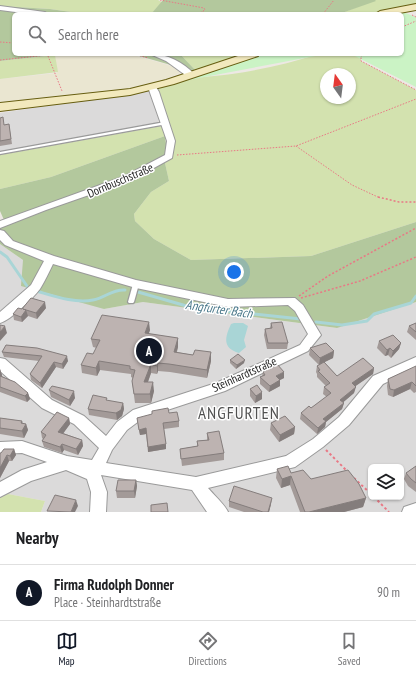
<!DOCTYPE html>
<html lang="en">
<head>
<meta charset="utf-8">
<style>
	body { margin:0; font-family:"PT Sans Narrow",sans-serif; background:#f6f6f6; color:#202124 }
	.controls { position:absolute; right:12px; bottom:12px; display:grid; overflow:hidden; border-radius:6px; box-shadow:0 1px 3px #0004 }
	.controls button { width:36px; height:36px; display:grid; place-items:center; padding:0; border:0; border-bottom:1px solid #e0e0e0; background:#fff; color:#202124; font:20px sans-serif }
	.compass { position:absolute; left:320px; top:68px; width:36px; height:36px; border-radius:50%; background:#fff; box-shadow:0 1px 3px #0004; rotate:346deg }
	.you { position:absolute; left:234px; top:272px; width:14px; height:14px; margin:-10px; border:3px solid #fff; border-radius:50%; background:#1a73e8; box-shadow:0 0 0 6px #1a73e833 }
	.badge { display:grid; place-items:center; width:26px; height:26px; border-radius:50%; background:#111827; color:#fff; font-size:13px; font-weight:700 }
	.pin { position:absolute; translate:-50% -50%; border:2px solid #fff; box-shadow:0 1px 4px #0006 }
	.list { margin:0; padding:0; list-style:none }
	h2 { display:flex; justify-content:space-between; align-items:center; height:52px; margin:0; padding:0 16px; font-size:17px }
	h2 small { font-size:13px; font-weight:400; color:#757577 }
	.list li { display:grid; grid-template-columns:26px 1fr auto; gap:12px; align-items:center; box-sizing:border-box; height:56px; padding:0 16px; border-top:1px solid #e0e0e0 }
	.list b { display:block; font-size:15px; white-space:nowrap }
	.list p { margin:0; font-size:13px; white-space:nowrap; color:#757577 }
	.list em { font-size:13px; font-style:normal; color:#757577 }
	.icon { flex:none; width:22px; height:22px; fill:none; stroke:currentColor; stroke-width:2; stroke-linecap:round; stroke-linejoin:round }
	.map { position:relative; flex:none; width:416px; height:512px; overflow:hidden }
	.search { position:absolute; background:#fff; box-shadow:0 1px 3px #0004; left:12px; right:12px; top:12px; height:44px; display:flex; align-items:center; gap:10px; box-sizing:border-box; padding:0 14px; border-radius:6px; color:#757577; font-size:15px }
	.sheet { height:108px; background:#fff }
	nav { display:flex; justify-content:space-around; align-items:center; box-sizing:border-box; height:56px; border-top:1px solid #e0e0e0; background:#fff; font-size:11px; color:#757577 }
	nav a { display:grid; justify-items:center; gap:2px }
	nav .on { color:#111827 }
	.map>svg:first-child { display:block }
	.residential { fill:#dbdada; fill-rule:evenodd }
	.farmland { fill:#eae6d1 }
	.grass { fill:#d3e2af; fill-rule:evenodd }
	.forest { fill:#b3c89d }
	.park { fill:#cbf3c5 }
	.water { fill:#a9d5d6 }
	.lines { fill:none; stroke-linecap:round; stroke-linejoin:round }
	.stream { stroke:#a9d5d6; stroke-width:3 }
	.lane-casing { stroke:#9a9a9a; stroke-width:2.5 }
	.street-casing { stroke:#9a9a9a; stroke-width:2 }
	.secondary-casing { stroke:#675e11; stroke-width:2 }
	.path-far2 { stroke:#e97885; stroke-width:1; stroke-dasharray:1.5 1.5; stroke-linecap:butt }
	.path-far1 { stroke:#e97885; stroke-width:1.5; stroke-dasharray:2 2; stroke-linecap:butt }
	.path { stroke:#e97885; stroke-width:2; stroke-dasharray:2.5 2.5; stroke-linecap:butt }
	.lane { fill:#fff; fill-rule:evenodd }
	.street { fill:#fff; fill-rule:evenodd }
	.secondary { fill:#f2e9bd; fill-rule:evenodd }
	.wall { fill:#a39a98 }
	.shaded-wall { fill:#847d7c }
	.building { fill:#bdb3b1; stroke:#847d7c }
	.labels { text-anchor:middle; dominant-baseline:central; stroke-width:3; stroke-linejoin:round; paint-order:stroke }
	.street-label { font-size:12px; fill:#1d1d1d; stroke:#fff }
	.water-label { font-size:13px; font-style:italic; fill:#4b798b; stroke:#fff }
	.near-quarter-label { font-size:17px; letter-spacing:1px; fill:#505050; stroke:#fff }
</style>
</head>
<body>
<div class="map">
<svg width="416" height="512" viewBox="0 0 416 512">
	<rect width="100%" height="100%" fill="#ede8e4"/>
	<g class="residential">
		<path d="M 149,91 L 160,117 L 157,124 L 0,153 L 0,113 Z"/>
		<path d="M 0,244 L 23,260 L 104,309 L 143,302 L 336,328 L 416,302 L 416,512 L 41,512 L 45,501 L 8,494 L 0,498 ZM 371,467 L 401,467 L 401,497 L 371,497 Z"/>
	</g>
	<path class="farmland" d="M 63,54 L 130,54 L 175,67 L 180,73 L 152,85 L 128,89 L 0,106 L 0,79 L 57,73 L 55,55 Z"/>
	<g class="grass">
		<path d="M 0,0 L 158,0 L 162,2 L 151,14 L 85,14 L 50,9 L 0,6 Z"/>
		<path d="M 375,0 L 416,0 L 416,6 L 375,14 L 339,14 Z"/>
		<path d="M 180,54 L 235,54 L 240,57 L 196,71 Z"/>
		<path d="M 318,54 L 364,54 L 361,56 L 361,61 L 416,90 L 416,222 L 311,256 L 191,260 L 154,239 L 135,221 L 134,214 L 151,192 L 169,181 L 165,163 L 173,153 L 175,145 L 158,93 L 158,90 C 170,77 213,77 232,74 C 260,70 291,63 318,54 ZM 326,74 L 350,74 L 350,98 L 326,98 Z"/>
		<path d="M 55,55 L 58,72 L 0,79 L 0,61 Z"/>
		<path d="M 162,126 L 165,136 L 51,177 L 0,189 L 0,155 Z"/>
		<path d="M 8,494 L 45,501 L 41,512 L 0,512 L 0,498 Z"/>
	</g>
	<g class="forest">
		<path d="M 163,0 L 375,0 L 376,1 L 339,14 L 305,12 L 300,14 L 151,14 Z"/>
		<path d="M 0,6 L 50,9 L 85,14 L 14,14 L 14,54 L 63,54 L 0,61 Z"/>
		<path d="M 132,54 L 180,54 L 196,71 L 192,71 Z"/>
		<path d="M 165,136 L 167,151 L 165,163 L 169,181 L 151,192 L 134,214 L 135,221 L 154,239 L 191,260 L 311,256 L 416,222 L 416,302 L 337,328 L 143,302 L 104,309 L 21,286 L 23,260 L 0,244 L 0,222 L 4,220 L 0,211 L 0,189 L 51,177 Z"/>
	</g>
	<g class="park">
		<path d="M 403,12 L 416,17 L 416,87 L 351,54 L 402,54 L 402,14 L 395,14 Z"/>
		<path d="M 262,54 L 326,54 L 178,82 Z"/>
	</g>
	<path class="water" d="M 234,323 L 243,323 L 248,326 L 244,340 L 246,347 L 239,353 C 222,348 225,337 231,324 Z"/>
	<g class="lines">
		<g class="stream">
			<path d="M 0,252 L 7,257 L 29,289 C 49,294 72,304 93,300 C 105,298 112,289 125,290"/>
			<path d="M 138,292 L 190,307 L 301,319"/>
			<path d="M 316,322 L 342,325 L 367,321 L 374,314 L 411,303 L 416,296"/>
		</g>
		<defs>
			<g id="lane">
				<path d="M 165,122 L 167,123 L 167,124 L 0,154 L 0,152 Z"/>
				<path d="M 136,282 L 139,284 L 134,302 L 133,303 L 129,303 L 128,302 L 133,284 Z"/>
			</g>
			<g id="street">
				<path d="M 0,6 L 45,12 L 48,14 L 31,14 L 0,10 Z"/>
				<path d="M 150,54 C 168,54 183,62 195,75 L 188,77 L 166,61 Z"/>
				<path d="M 149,85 L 155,85 L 159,92 L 175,141 L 172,158 L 132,180 L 46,210 L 0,228 L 0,221 L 125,176 L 165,155 L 167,141 L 148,87 Z"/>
				<path d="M 0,230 L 4,231 L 13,241 L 54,256 L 136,280 L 228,299 L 295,298 L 303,305 L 321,335 L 308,351 L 225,391 L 143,418 L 127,430 L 112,450 L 106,463 L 196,477 L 286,456 L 313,439 L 339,417 L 373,376 L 416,357 L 416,368 L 383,384 L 349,425 L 323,447 L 295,467 L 208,488 C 214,495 225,505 228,512 L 207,512 L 192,490 L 101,475 L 107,492 L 106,512 L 90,512 L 91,492 L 87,479 L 66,470 L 31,481 L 0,497 L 0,482 L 22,470 L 47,462 L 22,453 L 0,454 L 0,442 L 22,441 L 67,456 L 92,460 L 99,448 L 74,424 L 42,408 L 0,371 L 0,358 L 5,359 L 52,400 L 84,416 L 106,436 L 117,422 L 133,410 L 216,383 L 300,345 L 308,334 L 295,311 L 288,305 L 228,307 L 136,288 L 53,264 C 49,272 45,281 40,289 C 33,298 11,320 0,323 L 0,312 L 31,285 L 44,261 L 5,245 L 0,240 Z"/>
				<path d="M 416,503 L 416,512 L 402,512 L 404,507 Z"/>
			</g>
			<g id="secondary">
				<path d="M 416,4 L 416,10 L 394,14 L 375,14 L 380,11 Z"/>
				<path d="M 244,54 L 259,54 L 258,56 L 174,84 L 130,95 L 0,111 L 0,103 L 130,89 L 166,80 Z"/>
			</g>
		</defs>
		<use href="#lane" class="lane-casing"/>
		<use href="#street" class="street-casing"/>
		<use href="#secondary" class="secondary-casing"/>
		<g class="path-far2">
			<path d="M 160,0 L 204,8 L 205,10 L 198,14"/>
			<path d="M 323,14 L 334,0"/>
			<path d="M 412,15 L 416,17"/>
			<path d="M 402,27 L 416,21"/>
			<path d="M 0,42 L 14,43"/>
			<path d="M 134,54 L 148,58"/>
			<path d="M 365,54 L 361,56 L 361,61 L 416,90"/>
			<path d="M 48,56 L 62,91"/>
			<path d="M 0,60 L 57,54"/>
			<path d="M 296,146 L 352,185 L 380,198"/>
			<path d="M 177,155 L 296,146 L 416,99"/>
		</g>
		<g class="path-far1">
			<path d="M 378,197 L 399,202 L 416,202"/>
			<path d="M 299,296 L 328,276 L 416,228"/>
			<path d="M 301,298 L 360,281 L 416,257"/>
		</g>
		<g class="path">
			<path d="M 326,450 L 347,471"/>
			<path d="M 354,478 L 371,494"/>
			<path d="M 374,497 L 389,512"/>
		</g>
		<use href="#lane" class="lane"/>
		<use href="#street" class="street"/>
		<use href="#secondary" class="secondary"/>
	</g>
	<g class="wall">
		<path d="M 0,118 L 4,125 L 9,124 L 12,144 L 0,146 Z"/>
		<path d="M 46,308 L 37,319 L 28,316 L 22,322 L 14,320 L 13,314 L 22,309 Z"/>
		<path d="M 271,323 L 288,343 L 287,349 L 267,349 L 264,335 L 265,329 L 270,328 Z"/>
		<path d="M 416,323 L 416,340 L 407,332 L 409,326 Z"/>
		<path d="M 150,330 L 148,334 L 178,338 L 178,347 L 177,352 L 193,355 L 211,352 L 211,361 L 207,378 L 170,372 L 158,371 L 157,374 L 151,373 L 148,382 L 154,391 L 151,403 L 135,403 L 132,381 L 133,378 L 131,377 L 131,374 L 100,370 L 97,376 L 82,373 L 81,365 L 93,354 L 97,348 L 93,347 L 91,339 Z"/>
		<path d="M 379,341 L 401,343 L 399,349 L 391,358 L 388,355 L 385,356 L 377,348 Z"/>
		<path d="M 6,345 L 68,361 L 63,369 L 56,367 L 42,388 L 31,380 L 30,374 L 39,361 L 4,357 L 2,352 Z"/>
		<path d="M 310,348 L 334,351 L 333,358 L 324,362 L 337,376 L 374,368 L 373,374 L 355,386 L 354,393 L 343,402 L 344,403 L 342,409 L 326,422 L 325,427 L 317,434 L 300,419 L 301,413 L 311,408 L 327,397 L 323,394 L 324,387 L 326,386 L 317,377 L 317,374 L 316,372 L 317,366 L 319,365 L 309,355 Z"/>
		<path d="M 230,360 L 244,363 L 236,369 L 230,363 Z"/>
		<path d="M 416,367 L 416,392 L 414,393 L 410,389 L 393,397 L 388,395 L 387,386 L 388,379 Z"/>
		<path d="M 0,369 L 2,375 L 2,376 L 28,393 L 30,399 L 27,402 L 0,392 Z"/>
		<path d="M 263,372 L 284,378 L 280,380 L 280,386 L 269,392 L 260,384 L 260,377 L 262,376 Z"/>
		<path d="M 250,389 L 262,399 L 255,403 L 250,396 Z"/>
		<path d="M 49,390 L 75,398 L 70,406 L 51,397 Z"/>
		<path d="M 107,401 L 123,403 L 124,409 L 122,416 L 117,420 L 89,415 L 88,409 Z"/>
		<path d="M 169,413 L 179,421 L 179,427 L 164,429 L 166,449 L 148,452 L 146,434 L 140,435 L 137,418 Z"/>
		<path d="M 0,418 L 22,421 L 22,423 L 26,424 L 28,430 L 24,438 L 0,434 Z"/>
		<path d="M 69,418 L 70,424 L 63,433 L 82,440 L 83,446 L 78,455 L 64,450 L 62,453 L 44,447 L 42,441 L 43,439 L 42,438 L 41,432 Z"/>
		<path d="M 271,423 L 295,427 L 294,434 L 279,442 L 270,430 Z"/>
		<path d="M 207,433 L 224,453 L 224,460 L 182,466 L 180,449 L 197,446 L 197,441 L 207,440 Z"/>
		<path d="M 14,449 L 16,455 L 12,461 L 9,461 L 0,478 L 0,453 L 1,453 Z"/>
		<path d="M 416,466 L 416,492 L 408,486 L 404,479 L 406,473 Z"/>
		<path d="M 277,469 L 311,479 L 366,498 L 363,507 L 344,512 L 300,512 L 290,485 L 281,488 L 276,478 Z"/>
		<path d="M 136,480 L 137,486 L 135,498 L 117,498 L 116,491 Z"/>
		<path d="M 229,501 L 271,504 L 269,512 L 244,512 L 229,507 Z"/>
	</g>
	<g class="shaded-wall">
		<path d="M 45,302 L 46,308 L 37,319 L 36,313 Z"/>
		<path d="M 26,310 L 28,316 L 22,322 L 21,317 Z"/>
		<path d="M 149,322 L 150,330 L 146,342 L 145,333 Z"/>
		<path d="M 5,326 L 7,333 L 0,341 L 0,332 Z"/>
		<path d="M 178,338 L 178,347 L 174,360 L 174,352 Z"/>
		<path d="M 401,343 L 399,349 L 391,358 L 393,351 Z"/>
		<path d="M 390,348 L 388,355 L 385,356 L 387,350 Z"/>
		<path d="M 334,351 L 333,358 L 319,365 L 320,358 Z"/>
		<path d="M 211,352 L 211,361 L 207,378 L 207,370 Z"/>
		<path d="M 67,356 L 68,361 L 63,369 L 62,364 Z"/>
		<path d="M 245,360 L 244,363 L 236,369 L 237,365 Z"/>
		<path d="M 99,361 L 100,370 L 97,376 L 96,368 Z"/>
		<path d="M 54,362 L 56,367 L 42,388 L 40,383 Z"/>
		<path d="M 158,363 L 158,371 L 157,374 L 157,366 Z"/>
		<path d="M 151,364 L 151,373 L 145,390 L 144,382 Z"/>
		<path d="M 374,368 L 373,374 L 350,390 L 352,383 Z"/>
		<path d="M 0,369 L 2,375 L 0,381 Z"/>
		<path d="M 284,372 L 284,378 L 276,382 L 276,376 Z"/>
		<path d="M 280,380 L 280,386 L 269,392 L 270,386 Z"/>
		<path d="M 153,382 L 154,391 L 151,403 L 150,394 Z"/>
		<path d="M 412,382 L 410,389 L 393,397 L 394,390 Z"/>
		<path d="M 356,387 L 354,393 L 339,406 L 340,400 Z"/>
		<path d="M 74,391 L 75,398 L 70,406 L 69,400 Z"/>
		<path d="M 262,392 L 262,399 L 255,403 L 256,396 Z"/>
		<path d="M 28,393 L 30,399 L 27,402 L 25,396 Z"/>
		<path d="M 123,403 L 124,409 L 122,416 L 117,420 L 116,413 Z"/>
		<path d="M 344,403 L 342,409 L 326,422 L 325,427 L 317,434 L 318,428 L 323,419 Z"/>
		<path d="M 69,418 L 70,424 L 60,438 L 58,432 Z"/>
		<path d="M 22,421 L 24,428 L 26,424 L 28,430 L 24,438 L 22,431 L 21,423 Z"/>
		<path d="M 295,427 L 294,434 L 279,442 L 280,435 Z"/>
		<path d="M 146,428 L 146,434 L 140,435 L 139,430 Z"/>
		<path d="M 82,440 L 83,446 L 78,455 L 76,449 Z"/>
		<path d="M 62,444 L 64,450 L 62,453 L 60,447 Z"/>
		<path d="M 166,444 L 166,449 L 148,452 L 148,447 Z"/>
		<path d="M 14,449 L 16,455 L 12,461 L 10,456 Z"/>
		<path d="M 7,455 L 9,461 L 0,478 L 0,468 Z"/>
		<path d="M 291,476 L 290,485 L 281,488 L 282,479 Z"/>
		<path d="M 136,480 L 137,486 L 135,498 L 134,491 Z"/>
		<path d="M 272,498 L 271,504 L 269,512 L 268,512 Z"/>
		<path d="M 366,498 L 363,507 L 344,512 L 309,512 Z"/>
		<path d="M 76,500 L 78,506 L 75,512 L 71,512 Z"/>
	</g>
	<g class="building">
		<path d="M 3,117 L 4,125 L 9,124 L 11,139 L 0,141 L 0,118 Z"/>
		<path d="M 31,298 L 45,302 L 36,313 L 23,309 L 26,310 L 21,317 L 13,314 L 18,308 L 22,309 Z"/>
		<path d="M 102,315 L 149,322 L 145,333 L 178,338 L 174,352 L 193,355 L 195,350 L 211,352 L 207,370 L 169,364 L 158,363 L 157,366 L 151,364 L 144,382 L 153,382 L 150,394 L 134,394 L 132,381 L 135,370 L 130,369 L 130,366 L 99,361 L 96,368 L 81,365 L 87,353 L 93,354 L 100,340 L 91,339 Z"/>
		<path d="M 282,322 L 288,343 L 268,343 L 265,329 L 272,328 L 271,323 Z"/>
		<path d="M 416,323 L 416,332 L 409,326 Z"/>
		<path d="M 0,325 L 5,326 L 0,332 Z"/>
		<path d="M 393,335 L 401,343 L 393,351 L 390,348 L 387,350 L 379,341 Z"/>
		<path d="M 326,343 L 334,351 L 320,358 L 310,348 Z"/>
		<path d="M 6,345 L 37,348 L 67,356 L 62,364 L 54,362 L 40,383 L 30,374 L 42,356 L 2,352 Z"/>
		<path d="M 238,354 L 245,360 L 237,365 L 230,360 Z"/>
		<path d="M 363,358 L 374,368 L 352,383 L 356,387 L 340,400 L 344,403 L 323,419 L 326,421 L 318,428 L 301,413 L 309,406 L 311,408 L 331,393 L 324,387 L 330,383 L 318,371 L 320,370 L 317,366 L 324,362 L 337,376 Z"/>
		<path d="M 277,364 L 284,372 L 276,376 L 280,380 L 270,386 L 260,377 L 265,375 L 263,372 Z"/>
		<path d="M 416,366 L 416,386 L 412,382 L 394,390 L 390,389 L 388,379 Z"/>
		<path d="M 0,376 L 15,382 L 28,393 L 25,396 L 0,387 Z"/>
		<path d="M 257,385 L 262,392 L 256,396 L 250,389 Z"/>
		<path d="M 52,386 L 74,391 L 69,400 L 49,390 Z"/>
		<path d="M 93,395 L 107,398 L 106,400 L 123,403 L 121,410 L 116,413 L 88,409 Z"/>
		<path d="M 168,408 L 169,413 L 177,412 L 179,421 L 163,423 L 166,444 L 148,447 L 146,428 L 139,430 L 137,418 L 152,414 L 152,411 Z"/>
		<path d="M 57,412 L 69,418 L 58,432 L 82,440 L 76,449 L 62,444 L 60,447 L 42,441 L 46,435 L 41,432 Z"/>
		<path d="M 285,416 L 295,427 L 280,435 L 271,423 Z"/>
		<path d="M 0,418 L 22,421 L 21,423 L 26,424 L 22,431 L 0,428 Z"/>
		<path d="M 219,431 L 224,453 L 181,459 L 180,449 L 198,446 L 197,441 L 209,440 L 207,433 Z"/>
		<path d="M 4,449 L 14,449 L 10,456 L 7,455 L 0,468 L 0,453 L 1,453 Z"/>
		<path d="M 288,466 L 291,473 L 303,470 L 311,479 L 348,470 L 359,484 L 366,498 L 309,512 L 305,512 L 291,476 L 282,479 L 277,469 Z"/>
		<path d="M 416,466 L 416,483 L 411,479 L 406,473 Z"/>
		<path d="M 118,480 L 136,480 L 134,491 L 116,491 Z"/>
		<path d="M 234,486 L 272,498 L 268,512 L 263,512 L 229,501 Z"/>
		<path d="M 55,495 L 76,500 L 71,512 L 47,511 Z"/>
		<path d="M 167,503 L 168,512 L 151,512 L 151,505 Z"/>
	</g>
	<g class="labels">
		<g class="street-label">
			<text transform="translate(120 180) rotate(-23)">Dornbuschstraße</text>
			<text transform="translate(244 374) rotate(-24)">Steinhardtstraße</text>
		</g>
		<g class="water-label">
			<text transform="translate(219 309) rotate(8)">Angfurter Bach</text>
		</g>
		<g class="near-quarter-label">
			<text x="239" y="413">ANGFURTEN</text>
		</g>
	</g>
</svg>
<div class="controls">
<button><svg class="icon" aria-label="layers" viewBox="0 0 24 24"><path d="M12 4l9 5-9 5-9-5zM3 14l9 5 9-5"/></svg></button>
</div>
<svg class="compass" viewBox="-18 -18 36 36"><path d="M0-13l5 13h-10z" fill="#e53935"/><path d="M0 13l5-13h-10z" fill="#757577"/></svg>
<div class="you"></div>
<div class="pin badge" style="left:149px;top:351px">A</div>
<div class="search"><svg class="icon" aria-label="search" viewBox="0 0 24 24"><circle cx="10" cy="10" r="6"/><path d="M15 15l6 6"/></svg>Search here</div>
</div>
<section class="sheet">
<h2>Nearby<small></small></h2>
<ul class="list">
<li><span class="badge">A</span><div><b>Firma Rudolph Donner</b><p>Place · Steinhardtstraße</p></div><em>90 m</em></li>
</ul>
</section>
<nav>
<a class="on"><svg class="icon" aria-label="map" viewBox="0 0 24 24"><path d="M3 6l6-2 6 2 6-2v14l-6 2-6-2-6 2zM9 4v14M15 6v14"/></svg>Map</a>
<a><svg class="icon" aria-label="directions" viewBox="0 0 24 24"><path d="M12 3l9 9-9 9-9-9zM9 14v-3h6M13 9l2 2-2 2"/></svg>Directions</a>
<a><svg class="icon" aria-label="saved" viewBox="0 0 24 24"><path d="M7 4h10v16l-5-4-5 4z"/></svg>Saved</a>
</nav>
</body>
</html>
